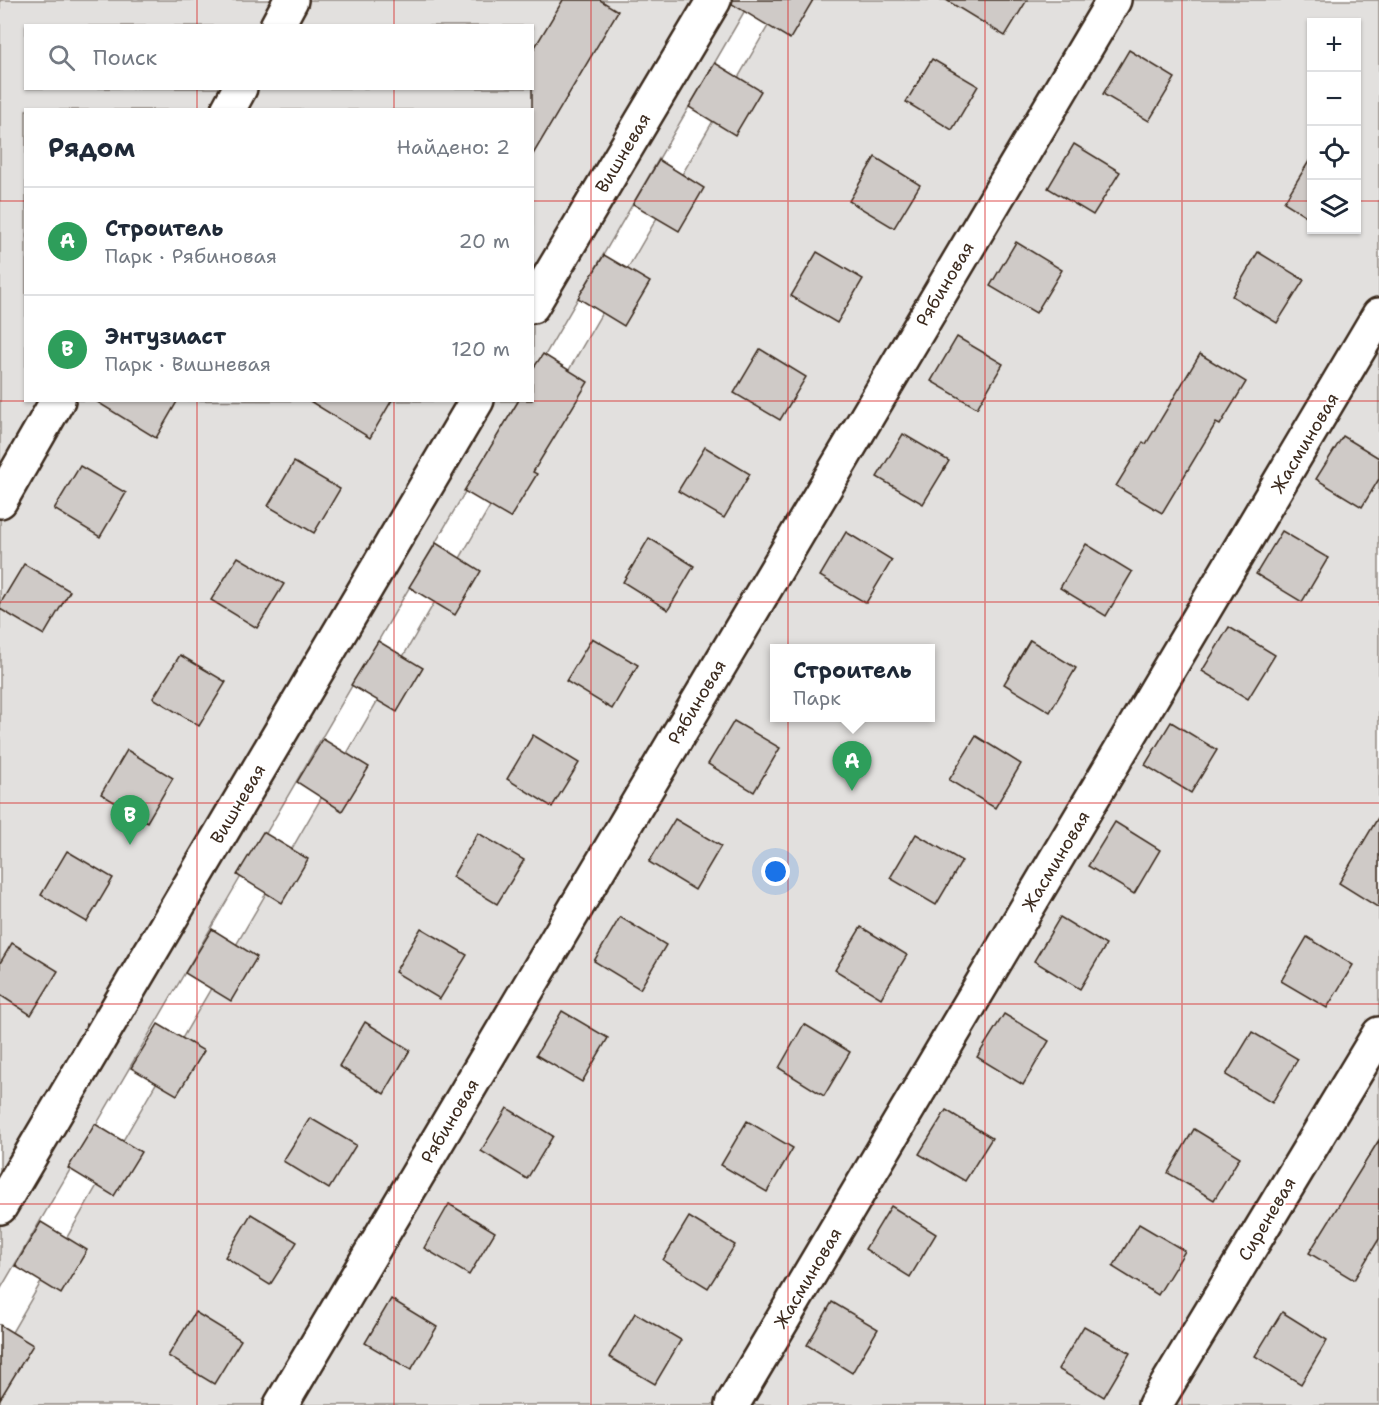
<!DOCTYPE html>
<html lang="ru">
<head>
<meta charset="utf-8">
<style>
	body { margin:0; font-family:"Shantell Sans",sans-serif; background:#f2f2f3; color:#1f2937 }
	.controls { position:absolute; right:18px; top:18px; display:grid; overflow:hidden; border-radius:0px; box-shadow:0 2px 4px #0004 }
	.controls button { width:54px; height:54px; display:grid; place-items:center; padding:0; border:0; border-bottom:2px solid #e0e1e3; background:#fff; color:#1f2937; font:30px sans-serif }
	.you { position:absolute; left:776px; top:872px; width:21px; height:21px; margin:-15px; border:4px solid #fff; border-radius:50%; background:#1a73e8; box-shadow:0 0 0 9px #1a73e833 }
	.badge { display:grid; place-items:center; width:39px; height:39px; border-radius:50%; background:#c8321e; color:#fff; font-size:20px; font-weight:700 }
	.pin { position:absolute; translate:-50% -50px; filter:drop-shadow(0 2px 3px #0008) }
	.pin::after { content:''; position:absolute; top:32px; width:21px; height:18px; background:inherit; clip-path:polygon(0 0,100% 0,50% 100%) }
	.popup { position:absolute; left:770px; top:644px; width:165px; height:78px; box-sizing:border-box; display:grid; place-content:center; border-radius:0px; background:#fff; filter:drop-shadow(0 2px 4px #0005); font-size:20px; white-space:nowrap; color:#747a83 }
	.popup b { font-size:22px; color:#1f2937 }
	.popup::after { content:''; position:absolute; left:50%; top:100%; margin-left:-12px; border:12px solid transparent; border-top-color:#fff }
	.list { margin:0; padding:0; list-style:none }
	h2 { display:flex; justify-content:space-between; align-items:center; height:78px; margin:0; padding:0 24px; font-size:26px }
	h2 small { font-size:20px; font-weight:400; color:#747a83 }
	.list li { display:grid; grid-template-columns:39px 1fr auto; gap:18px; align-items:center; box-sizing:border-box; height:108px; padding:0 24px; border-top:2px solid #e0e1e3 }
	.list b { display:block; font-size:22px; white-space:nowrap }
	.list p { margin:0; font-size:20px; white-space:nowrap; color:#747a83 }
	.list em { font-size:20px; font-style:normal; color:#747a83 }
	.icon { flex:none; width:33px; height:33px; fill:none; stroke:currentColor; stroke-width:2; stroke-linecap:round; stroke-linejoin:round }
	.map { position:relative; flex:none; width:1379px; height:1405px; overflow:hidden }
	.search { position:absolute; background:#fff; box-shadow:0 2px 4px #0004; left:24px; top:24px; width:510px; height:66px; display:flex; align-items:center; gap:15px; box-sizing:border-box; padding:0 21px; border-radius:0px; color:#747a83; font-size:22px }
	.panel { position:absolute; background:#fff; box-shadow:0 2px 4px #0004; left:24px; top:108px; width:510px; height:294px; border-radius:0px }
	.map>svg:first-child { display:block }
	.green { fill:#e2e0de; stroke:#8e857e; stroke-width:1.5; fill-rule:evenodd }
	.building { fill:#cfcac7; stroke:#3b2a1e; stroke-width:1.5 }
	.lines { fill:none; stroke-linecap:round; stroke-linejoin:round }
	.minor-casing { stroke:#3b2a1e; stroke-width:38 }
	.minor { stroke:#fff; stroke-width:33 }
	.grid { fill:none; stroke:#d62828; stroke-width:1.5; stroke-opacity:0.55 }
	.labels { text-anchor:middle; dominant-baseline:central; stroke-width:4.5; stroke-linejoin:round; paint-order:stroke }
	.street-label { font-size:18px; fill:#3b2a1e; stroke:#fff }
</style>
</head>
<body>
<div class="map">
<svg width="1379" height="1405" viewBox="0 0 1379 1405">
	<rect width="100%" height="100%" fill="#fff"/>
	<filter id="ink" filterUnits="userSpaceOnUse"><feTurbulence type="fractalNoise" baseFrequency=".0167" numOctaves="2"/><feDisplacementMap in="SourceGraphic" scale="12" xChannelSelector="R" yChannelSelector="G"/><feConvolveMatrix kernelMatrix="1 2 1 2 8 2 1 2 1" color-interpolation-filters="sRGB"/></filter>
	<g filter="url(#ink)">
		<g class="green">
			<path d="M 0,0 L 751,0 L 533,376 L 532,110 L 26,110 L 26,400 L 518,401 L 0,1290 ZM 26,26 L 532,26 L 532,88 L 26,88 Z"/>
			<path d="M 783,0 L 1379,0 L 1379,1405 L 0,1405 L 0,1353 ZM 1312,22 L 1356,22 L 1356,230 L 1312,230 ZM 774,648 L 930,648 L 930,718 L 774,718 Z"/>
		</g>
		<g class="building">
			<path d="M 563,0 L 600,0 L 618,11 L 532,156 L 532,52 Z"/>
			<path d="M 733,0 L 813,0 L 790,39 L 732,4 Z"/>
			<path d="M 946,0 L 1027,0 L 1005,36 Z"/>
			<path d="M 1129,50 L 1175,78 L 1149,121 L 1103,94 Z"/>
			<path d="M 932,59 L 978,86 L 952,130 L 906,102 Z"/>
			<path d="M 715,63 L 761,91 L 735,135 L 689,107 Z"/>
			<path d="M 1074,144 L 1120,172 L 1093,215 L 1048,188 Z"/>
			<path d="M 875,157 L 920,185 L 894,228 L 849,201 Z"/>
			<path d="M 1311,158 L 1311,219 L 1284,202 Z"/>
			<path d="M 659,160 L 704,188 L 679,231 L 633,204 Z"/>
			<path d="M 1016,242 L 1062,270 L 1036,313 L 990,286 Z"/>
			<path d="M 817,252 L 863,279 L 837,323 L 791,296 Z"/>
			<path d="M 1258,252 L 1304,280 L 1277,323 L 1232,296 Z"/>
			<path d="M 604,255 L 650,282 L 624,326 L 578,298 Z"/>
			<path d="M 957,337 L 1003,364 L 977,408 L 931,381 Z"/>
			<path d="M 760,349 L 806,377 L 780,420 L 734,393 Z"/>
			<path d="M 543,354 L 588,382 L 533,472 L 537,474 L 510,518 L 464,491 L 519,400 L 532,400 L 532,370 Z"/>
			<path d="M 1200,354 L 1246,382 L 1220,425 L 1216,423 L 1162,513 L 1116,486 L 1143,442 L 1146,444 Z"/>
			<path d="M 94,400 L 178,400 L 156,438 Z"/>
			<path d="M 308,400 L 392,400 L 370,438 Z"/>
			<path d="M 903,434 L 949,461 L 923,504 L 877,477 Z"/>
			<path d="M 1343,436 L 1379,458 L 1379,479 L 1362,507 L 1316,479 Z"/>
			<path d="M 705,447 L 750,474 L 724,518 L 678,491 Z"/>
			<path d="M 294,462 L 340,489 L 314,533 L 268,506 Z"/>
			<path d="M 80,466 L 126,493 L 100,537 L 54,509 Z"/>
			<path d="M 1282,531 L 1328,558 L 1302,602 L 1256,574 Z"/>
			<path d="M 846,532 L 892,560 L 866,603 L 820,576 Z"/>
			<path d="M 649,538 L 694,566 L 668,610 L 623,582 Z"/>
			<path d="M 436,543 L 481,571 L 455,615 L 409,587 Z"/>
			<path d="M 1086,544 L 1132,572 L 1106,616 L 1060,588 Z"/>
			<path d="M 238,557 L 284,584 L 257,628 L 211,600 Z"/>
			<path d="M 24,564 L 70,591 L 44,635 L 0,609 L 0,604 Z"/>
			<path d="M 1229,627 L 1275,655 L 1248,699 L 1202,671 Z"/>
			<path d="M 592,638 L 638,665 L 612,709 L 566,681 Z"/>
			<path d="M 1030,640 L 1076,668 L 1050,712 L 1004,684 Z"/>
			<path d="M 378,641 L 423,668 L 397,712 L 351,685 Z"/>
			<path d="M 180,655 L 226,682 L 199,726 L 153,698 Z"/>
			<path d="M 734,721 L 780,748 L 754,792 L 708,764 Z"/>
			<path d="M 1171,722 L 1217,750 L 1191,793 L 1145,765 Z"/>
			<path d="M 533,735 L 579,763 L 552,807 L 507,779 Z"/>
			<path d="M 976,736 L 1021,764 L 995,808 L 949,780 Z"/>
			<path d="M 323,739 L 369,767 L 342,811 L 297,782 Z"/>
			<path d="M 127,750 L 173,778 L 147,822 L 101,794 Z"/>
			<path d="M 1379,816 L 1379,908 L 1339,883 Z"/>
			<path d="M 675,819 L 721,846 L 695,890 L 649,862 Z"/>
			<path d="M 1115,822 L 1160,850 L 1134,894 L 1088,866 Z"/>
			<path d="M 263,832 L 308,859 L 282,903 L 237,875 Z"/>
			<path d="M 478,833 L 524,860 L 497,904 L 452,877 Z"/>
			<path d="M 916,834 L 962,861 L 936,905 L 890,878 Z"/>
			<path d="M 67,851 L 113,878 L 87,922 L 41,895 Z"/>
			<path d="M 620,917 L 666,945 L 640,989 L 594,961 Z"/>
			<path d="M 1060,917 L 1106,945 L 1080,989 L 1034,961 Z"/>
			<path d="M 861,927 L 907,955 L 881,998 L 835,970 Z"/>
			<path d="M 421,928 L 467,955 L 440,999 L 395,972 Z"/>
			<path d="M 212,929 L 257,957 L 231,1001 L 185,973 Z"/>
			<path d="M 1307,937 L 1353,965 L 1327,1008 L 1281,981 Z"/>
			<path d="M 12,943 L 58,971 L 31,1015 L 0,995 L 0,963 Z"/>
			<path d="M 562,1011 L 608,1038 L 582,1082 L 536,1055 Z"/>
			<path d="M 1004,1014 L 1049,1041 L 1023,1085 L 977,1057 Z"/>
			<path d="M 365,1022 L 410,1050 L 384,1094 L 339,1066 Z"/>
			<path d="M 158,1024 L 204,1051 L 177,1095 L 131,1068 Z"/>
			<path d="M 804,1024 L 850,1052 L 824,1096 L 779,1068 Z"/>
			<path d="M 1252,1032 L 1298,1059 L 1272,1103 L 1226,1075 Z"/>
			<path d="M 507,1108 L 553,1136 L 527,1179 L 481,1151 Z"/>
			<path d="M 946,1110 L 992,1138 L 965,1181 L 919,1154 Z"/>
			<path d="M 310,1118 L 356,1145 L 329,1189 L 283,1161 Z"/>
			<path d="M 747,1121 L 793,1148 L 767,1192 L 721,1165 Z"/>
			<path d="M 95,1124 L 141,1152 L 114,1196 L 68,1168 Z"/>
			<path d="M 1194,1129 L 1240,1157 L 1214,1200 L 1168,1173 Z"/>
			<path d="M 1379,1140 L 1379,1239 L 1354,1280 L 1309,1253 Z"/>
			<path d="M 449,1204 L 495,1232 L 469,1275 L 424,1248 Z"/>
			<path d="M 891,1206 L 936,1234 L 910,1277 L 865,1249 Z"/>
			<path d="M 251,1214 L 297,1242 L 270,1285 L 225,1257 Z"/>
			<path d="M 689,1217 L 735,1245 L 708,1288 L 663,1260 Z"/>
			<path d="M 41,1222 L 87,1250 L 61,1294 L 15,1266 Z"/>
			<path d="M 1139,1224 L 1185,1251 L 1158,1295 L 1113,1267 Z"/>
			<path d="M 391,1299 L 437,1327 L 411,1370 L 365,1343 Z"/>
			<path d="M 832,1302 L 878,1329 L 852,1373 L 807,1345 Z"/>
			<path d="M 195,1312 L 241,1340 L 214,1384 L 168,1356 Z"/>
			<path d="M 1282,1312 L 1327,1340 L 1301,1384 L 1255,1356 Z"/>
			<path d="M 635,1313 L 681,1340 L 655,1384 L 609,1357 Z"/>
			<path d="M 0,1325 L 33,1345 L 0,1399 Z"/>
			<path d="M 1084,1326 L 1130,1353 L 1104,1397 L 1058,1369 Z"/>
		</g>
		<g class="lines">
			<defs>
				<g id="minor">
					<path d="M 277,26 L 291,0"/>
					<path d="M 228,110 L 240,88"/>
					<path d="M 532,306 L 714,0"/>
					<path d="M 0,501 L 58,400"/>
					<path d="M 0,1207 L 477,400"/>
					<path d="M 281,1405 L 1114,0"/>
					<path d="M 732,1405 L 1379,315"/>
					<path d="M 1155,1405 L 1379,1034"/>
				</g>
			</defs>
			<use href="#minor" class="minor-casing"/>
			<use href="#minor" class="minor"/>
		</g>
	</g>
	<path class="grid" d="M 197,0 L 197,26M 394,0 L 394,26M 591,0 L 591,1405M 788,0 L 788,1405M 985,0 L 985,1405M 1182,0 L 1182,1405M 197,88 L 197,110M 394,88 L 394,110M 0,201 L 26,201M 532,201 L 1312,201M 1356,201 L 1379,201M 197,400 L 197,1405M 394,400 L 394,1405M 0,401 L 1379,401M 0,602 L 1379,602M 0,803 L 1379,803M 0,1004 L 1379,1004M 0,1204 L 1379,1204"/>
	<g class="labels">
		<g class="street-label">
			<text transform="translate(623 153) rotate(-59)">Вишневая</text>
			<text transform="translate(945 284) rotate(-59)">Рябиновая</text>
			<text transform="translate(1305 443) rotate(-59)">Жасминовая</text>
			<text transform="translate(697 702) rotate(-59)">Рябиновая</text>
			<text transform="translate(238 804) rotate(-59)">Вишневая</text>
			<text transform="translate(1056 861) rotate(-59)">Жасминовая</text>
			<text transform="translate(450 1121) rotate(-59)">Рябиновая</text>
			<text transform="translate(1267 1219) rotate(-59)">Сиреневая</text>
			<text transform="translate(808 1278) rotate(-59)">Жасминовая</text>
		</g>
	</g>
</svg>
<div class="controls">
<button>+</button>
<button>−</button>
<button><svg class="icon" aria-label="locate" viewBox="0 0 24 24"><circle cx="12" cy="12" r="6"/><path d="M12 2v4M12 18v4M2 12h4M18 12h4"/></svg></button>
<button><svg class="icon" aria-label="layers" viewBox="0 0 24 24"><path d="M12 4l9 5-9 5-9-5zM3 14l9 5 9-5"/></svg></button>
</div>
<div class="you"></div>
<div class="pin badge" style="left:852px;top:791px;background:#2e9e5b">A</div>
<div class="popup"><b>Строитель</b>Парк</div>
<div class="pin badge" style="left:130px;top:845px;background:#2e9e5b">B</div>
<div class="search"><svg class="icon" aria-label="search" viewBox="0 0 24 24"><circle cx="10" cy="10" r="6"/><path d="M15 15l6 6"/></svg>Поиск</div>
<section class="panel">
<h2>Рядом<small>Найдено: 2</small></h2>
<ul class="list">
<li><span class="badge" style="background:#2e9e5b">A</span><div><b>Строитель</b><p>Парк · Рябиновая</p></div><em>20 m</em></li>
<li><span class="badge" style="background:#2e9e5b">B</span><div><b>Энтузиаст</b><p>Парк · Вишневая</p></div><em>120 m</em></li>
</ul>
</section>
</div>
</body>
</html>
